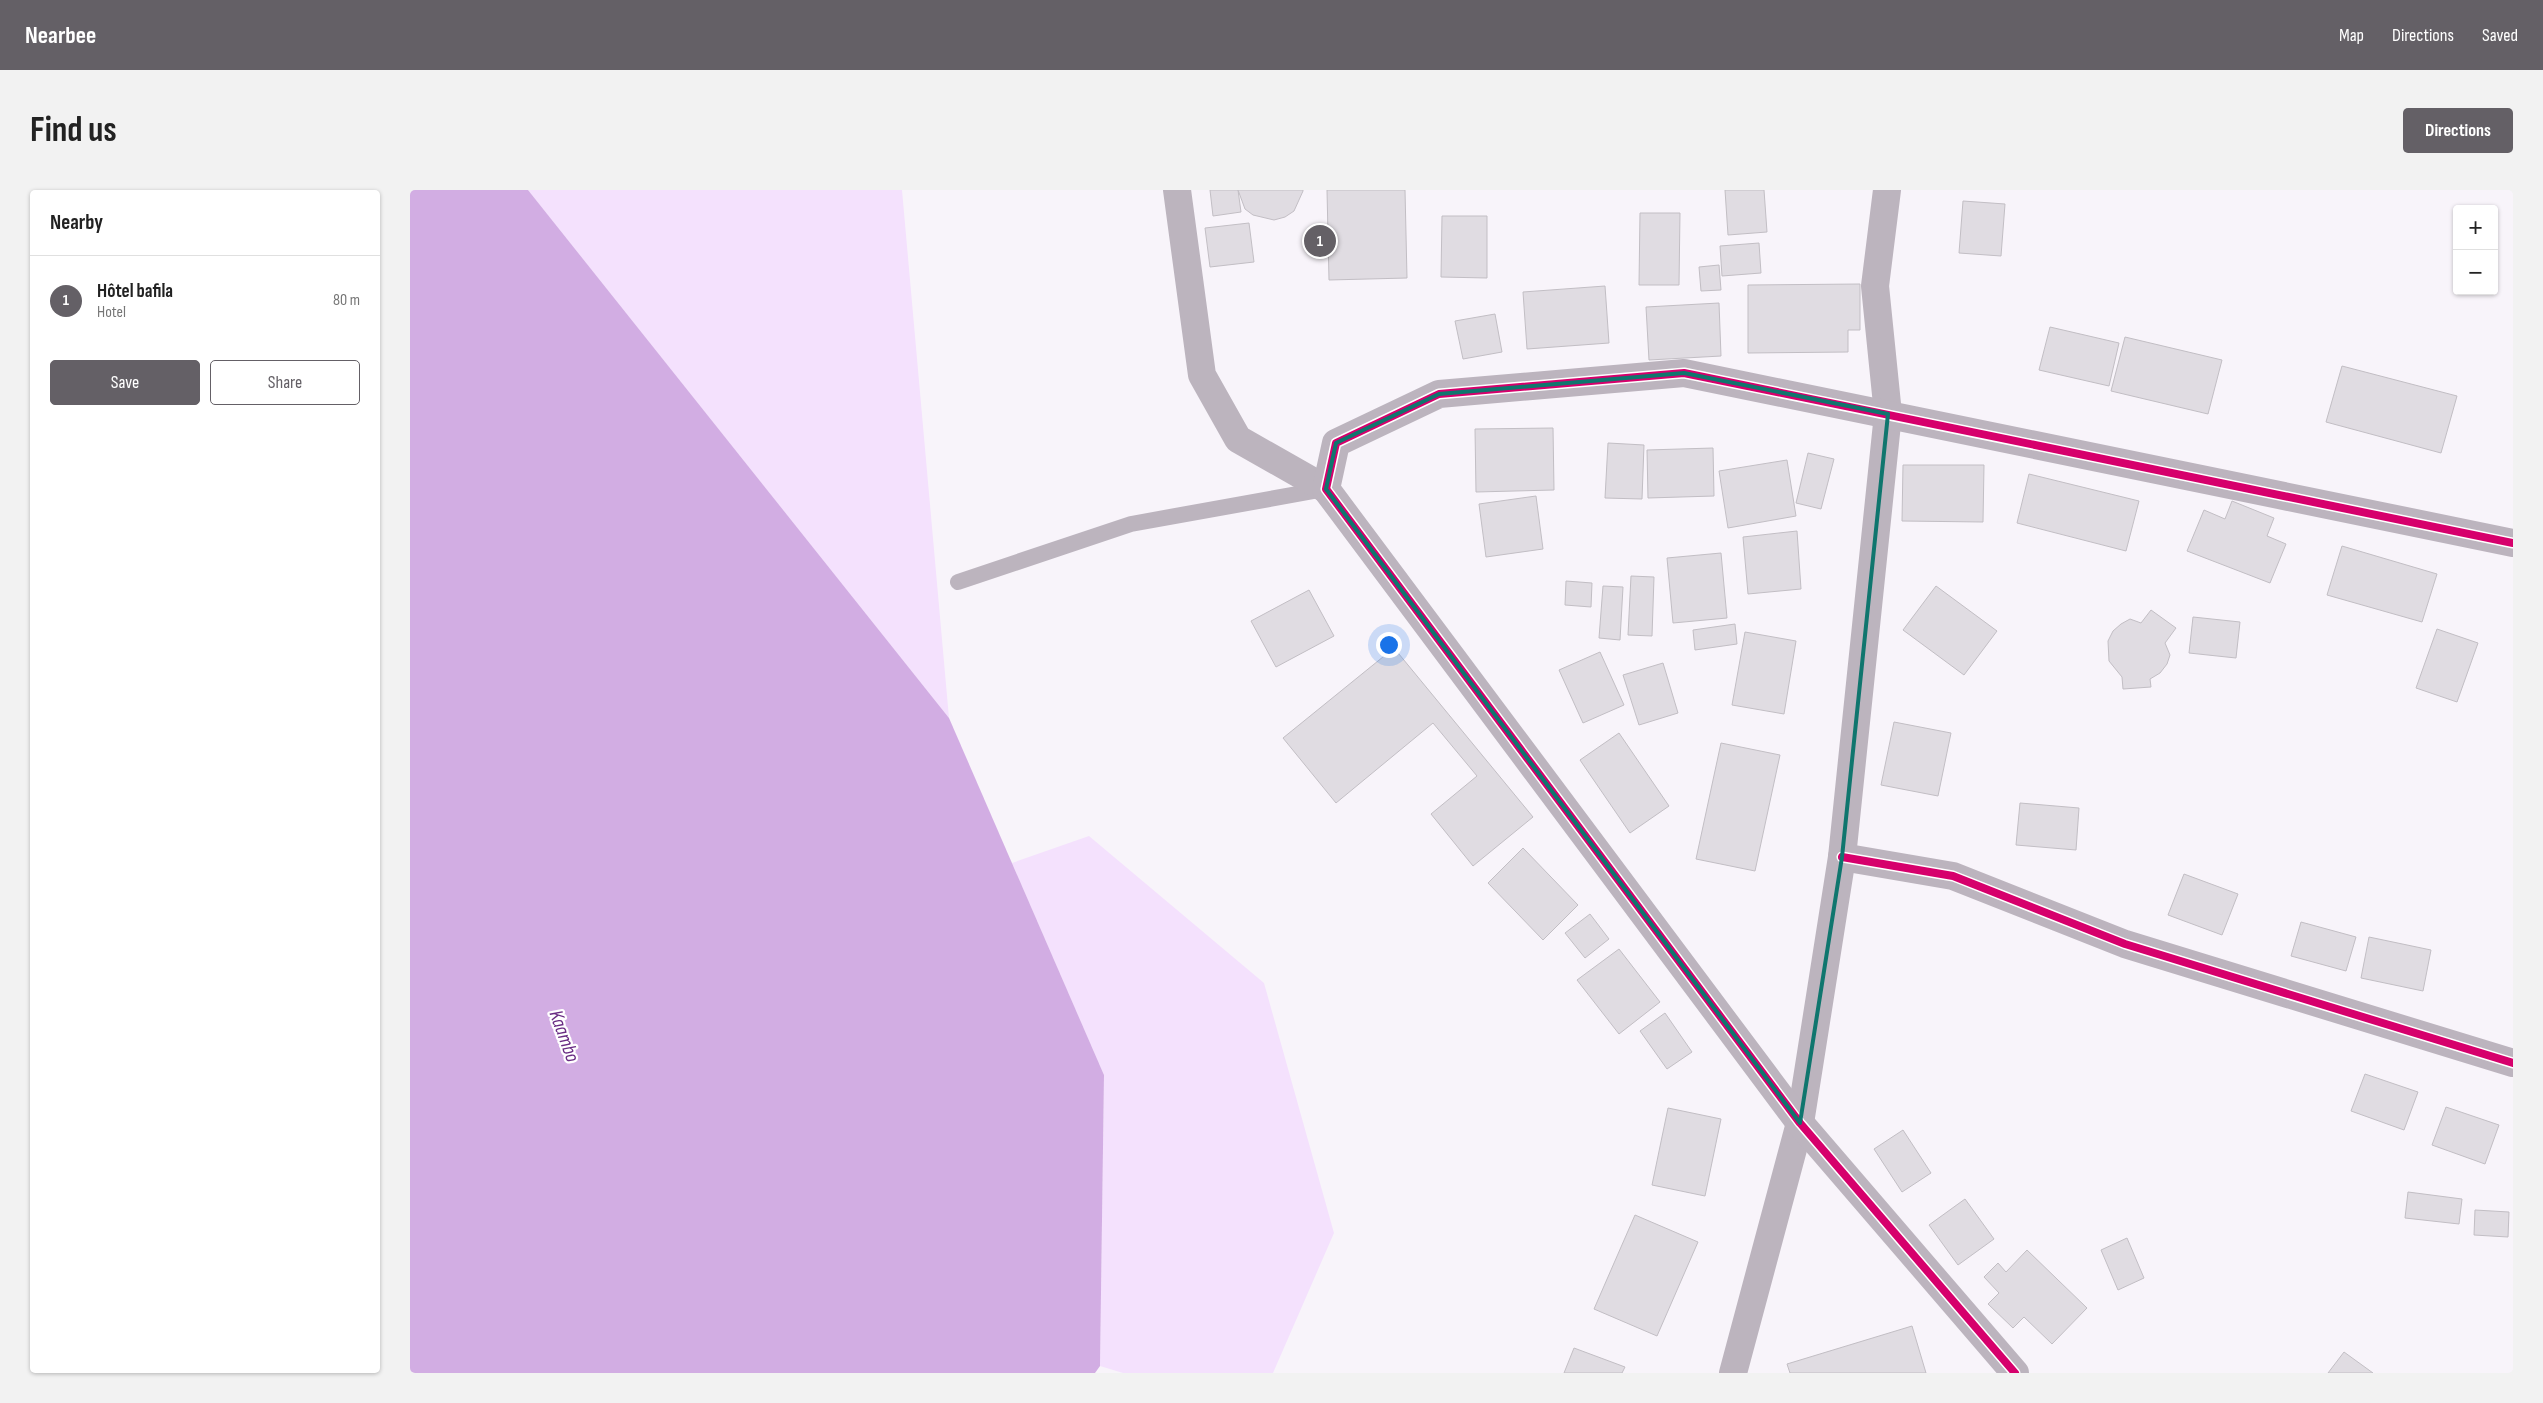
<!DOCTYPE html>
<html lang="en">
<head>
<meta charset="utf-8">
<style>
	body { margin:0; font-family:"Sofia Sans Condensed",sans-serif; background:#f2f2f2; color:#222 }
	.controls { position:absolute; right:15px; top:15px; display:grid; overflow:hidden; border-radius:5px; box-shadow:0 1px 4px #0004 }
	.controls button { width:45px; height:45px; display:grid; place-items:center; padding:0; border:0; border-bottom:1px solid #e0e0e0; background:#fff; color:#222; font:25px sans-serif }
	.you { position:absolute; left:978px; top:454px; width:18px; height:18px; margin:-12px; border:4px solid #fff; border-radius:50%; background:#1a73e8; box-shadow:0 0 0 8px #1a73e833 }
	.badge { display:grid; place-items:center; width:32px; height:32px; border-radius:50%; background:#646066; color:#fff; font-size:16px; font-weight:700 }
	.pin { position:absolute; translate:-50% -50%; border:2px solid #fff; box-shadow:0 1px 5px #0006 }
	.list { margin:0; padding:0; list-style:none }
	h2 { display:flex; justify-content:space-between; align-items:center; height:65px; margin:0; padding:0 20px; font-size:21px }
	h2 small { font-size:16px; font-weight:400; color:#767676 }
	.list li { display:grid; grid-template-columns:32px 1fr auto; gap:15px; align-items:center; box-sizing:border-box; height:90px; padding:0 20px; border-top:1px solid #e0e0e0 }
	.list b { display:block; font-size:19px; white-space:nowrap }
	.list p { margin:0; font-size:16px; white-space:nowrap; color:#767676 }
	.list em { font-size:16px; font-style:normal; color:#767676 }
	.actions { display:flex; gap:10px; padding:15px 20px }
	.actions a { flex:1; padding:11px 0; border:1px solid #646066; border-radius:5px; text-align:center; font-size:18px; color:#646066 }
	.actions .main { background:#646066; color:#fff }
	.map { position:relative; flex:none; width:2103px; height:1183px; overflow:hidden; border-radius:5px }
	header { display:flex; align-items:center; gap:30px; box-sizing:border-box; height:70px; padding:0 25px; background:#646066; color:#fff }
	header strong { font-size:24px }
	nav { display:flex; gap:28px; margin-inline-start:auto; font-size:18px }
	.intro { display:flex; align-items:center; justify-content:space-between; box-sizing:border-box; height:120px; padding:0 30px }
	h1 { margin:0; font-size:35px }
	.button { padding:12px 22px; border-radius:5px; background:#646066; color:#fff; font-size:18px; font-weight:700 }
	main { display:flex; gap:30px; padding:0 30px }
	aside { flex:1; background:#fff; border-radius:5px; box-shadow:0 1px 4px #0004 }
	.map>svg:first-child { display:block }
	.green { fill:#f4e1fd }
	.water { fill:#d2ade3 }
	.building { fill:#e0dce2; stroke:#c2bec4 }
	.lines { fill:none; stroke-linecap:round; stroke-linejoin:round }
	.service { stroke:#bcb4be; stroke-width:16 }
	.minor { stroke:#bcb4be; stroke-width:28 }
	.cycleway-casing { stroke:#fff; stroke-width:11 }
	.cycleway { stroke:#d6006c; stroke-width:8 }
	.marked { fill:none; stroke:#0f766e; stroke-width:4; stroke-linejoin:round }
	.labels { text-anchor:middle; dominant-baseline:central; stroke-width:4.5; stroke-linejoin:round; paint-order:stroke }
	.water-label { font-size:20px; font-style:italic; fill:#692c83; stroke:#fff }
</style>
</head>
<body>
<header>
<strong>Nearbee</strong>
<nav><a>Map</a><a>Directions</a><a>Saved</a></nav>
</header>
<div class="intro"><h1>Find us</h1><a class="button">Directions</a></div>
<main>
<aside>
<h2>Nearby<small></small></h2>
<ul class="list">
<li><span class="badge">1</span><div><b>Hôtel bafila</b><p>Hotel</p></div><em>80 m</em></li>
</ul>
<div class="actions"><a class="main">Save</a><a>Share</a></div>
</aside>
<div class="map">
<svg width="2103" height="1183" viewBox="0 0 2103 1183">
	<rect width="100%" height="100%" fill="#f8f4fa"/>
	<g class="green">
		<path d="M 118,0 L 492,0 L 539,528 Z"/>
		<path d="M 679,646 L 854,793 L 924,1043 L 863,1183 L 713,1183 L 690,1176 L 694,885 L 602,673 Z"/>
	</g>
	<path class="water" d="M 0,0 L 118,0 L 539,528 L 694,885 L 690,1176 L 685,1183 L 0,1183 Z"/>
	<g class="building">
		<path d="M 800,0 L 828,0 L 831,22 L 803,26 Z"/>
		<path d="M 828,0 L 893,0 L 893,1 L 884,21 L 875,27 L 864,30 L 843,25 L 835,19 Z"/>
		<path d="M 917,0 L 995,0 L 997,88 L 919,90 Z"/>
		<path d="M 1315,0 L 1354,0 L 1357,42 L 1318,45 Z"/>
		<path d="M 1553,11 L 1595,14 L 1591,66 L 1549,63 Z"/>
		<path d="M 1230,23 L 1270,23 L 1269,95 L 1229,95 Z"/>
		<path d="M 1032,26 L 1077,26 L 1077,88 L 1031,87 Z"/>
		<path d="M 839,33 L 844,72 L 800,77 L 795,38 Z"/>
		<path d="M 1349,53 L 1351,83 L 1312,86 L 1310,56 Z"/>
		<path d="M 1309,75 L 1311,100 L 1291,101 L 1289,77 Z"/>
		<path d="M 1450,94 L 1450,140 L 1438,140 L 1438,162 L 1338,163 L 1338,95 Z"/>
		<path d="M 1195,96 L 1199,153 L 1117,159 L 1113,102 Z"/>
		<path d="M 1309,113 L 1311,166 L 1239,170 L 1236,117 Z"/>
		<path d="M 1085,124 L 1092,162 L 1053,169 L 1045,131 Z"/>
		<path d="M 1640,137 L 1709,153 L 1699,196 L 1629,180 Z"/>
		<path d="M 1715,147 L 1812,170 L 1798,224 L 1701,201 Z"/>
		<path d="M 1932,176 L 2047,206 L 2031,263 L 1916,232 Z"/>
		<path d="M 1143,238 L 1144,300 L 1066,302 L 1065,239 Z"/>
		<path d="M 1198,253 L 1234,255 L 1232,309 L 1195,308 Z"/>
		<path d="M 1303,258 L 1304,306 L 1238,308 L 1237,260 Z"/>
		<path d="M 1398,263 L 1424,269 L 1411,319 L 1386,313 Z"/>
		<path d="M 1377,270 L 1386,326 L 1318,338 L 1309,281 Z"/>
		<path d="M 1493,275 L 1574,275 L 1573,332 L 1492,331 Z"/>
		<path d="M 1619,284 L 1729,311 L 1716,361 L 1607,333 Z"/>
		<path d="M 1126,306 L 1133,359 L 1076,367 L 1069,314 Z"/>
		<path d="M 1822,311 L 1864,328 L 1857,346 L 1876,354 L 1860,393 L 1777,361 L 1794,320 L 1815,329 Z"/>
		<path d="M 1387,341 L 1391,399 L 1338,404 L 1333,347 Z"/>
		<path d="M 1932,356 L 2027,384 L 2012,432 L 1917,405 Z"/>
		<path d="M 1311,363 L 1317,428 L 1263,433 L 1257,368 Z"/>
		<path d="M 1221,386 L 1244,387 L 1242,446 L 1218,445 Z"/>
		<path d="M 1156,391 L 1182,393 L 1181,417 L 1155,415 Z"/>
		<path d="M 1193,396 L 1213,397 L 1210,450 L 1189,448 Z"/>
		<path d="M 1526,396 L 1587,441 L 1554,485 L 1493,440 Z"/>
		<path d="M 899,400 L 924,446 L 866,477 L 841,431 Z"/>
		<path d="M 1741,420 L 1766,438 L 1755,453 L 1760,465 L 1757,474 L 1750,483 L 1740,489 L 1741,497 L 1713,499 L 1712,487 L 1699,471 L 1698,451 L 1703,441 L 1711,434 L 1720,429 L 1731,433 Z"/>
		<path d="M 1783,427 L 1830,432 L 1826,468 L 1779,463 Z"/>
		<path d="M 1325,434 L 1327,454 L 1285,460 L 1283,440 Z"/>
		<path d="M 2027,439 L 2068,453 L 2047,512 L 2006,498 Z"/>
		<path d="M 1335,442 L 1386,451 L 1374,524 L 1322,515 Z"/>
		<path d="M 984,458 L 1123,627 L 1063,676 L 1021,624 L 1067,586 L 1023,533 L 926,613 L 873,548 Z"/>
		<path d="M 1190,462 L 1214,515 L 1173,533 L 1149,480 Z"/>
		<path d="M 1253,473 L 1268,523 L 1229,535 L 1213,485 Z"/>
		<path d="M 1484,532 L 1541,543 L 1528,606 L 1471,595 Z"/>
		<path d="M 1209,543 L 1259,616 L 1220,643 L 1170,570 Z"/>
		<path d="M 1311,553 L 1370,565 L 1345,681 L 1286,669 Z"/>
		<path d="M 1610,613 L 1669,618 L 1666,660 L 1606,655 Z"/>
		<path d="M 1113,658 L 1168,715 L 1133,750 L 1078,693 Z"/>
		<path d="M 1774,684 L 1828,704 L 1812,745 L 1758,725 Z"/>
		<path d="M 1180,724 L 1199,749 L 1175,768 L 1155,743 Z"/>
		<path d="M 1891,732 L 1946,747 L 1936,781 L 1881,766 Z"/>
		<path d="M 1959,747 L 2021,760 L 2013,801 L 1951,788 Z"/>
		<path d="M 1209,759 L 1250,812 L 1209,844 L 1167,790 Z"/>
		<path d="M 1255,823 L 1282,862 L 1257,879 L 1230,841 Z"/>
		<path d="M 1955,884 L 2008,902 L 1994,940 L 1941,921 Z"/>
		<path d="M 2036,917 L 2089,935 L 2075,974 L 2022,955 Z"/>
		<path d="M 1258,918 L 1311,929 L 1295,1006 L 1242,995 Z"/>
		<path d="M 1493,940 L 1521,983 L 1492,1002 L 1464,959 Z"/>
		<path d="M 1998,1002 L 2052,1009 L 2049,1034 L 1995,1028 Z"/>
		<path d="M 1555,1009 L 1584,1049 L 1548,1075 L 1519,1035 Z"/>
		<path d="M 2065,1020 L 2099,1022 L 2098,1047 L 2064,1045 Z"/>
		<path d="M 1225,1025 L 1288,1052 L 1247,1146 L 1184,1119 Z"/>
		<path d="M 1717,1048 L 1734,1088 L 1708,1100 L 1691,1060 Z"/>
		<path d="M 1617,1060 L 1677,1118 L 1642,1154 L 1614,1127 L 1603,1138 L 1578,1114 L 1589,1103 L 1574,1087 L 1588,1073 L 1596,1082 Z"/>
		<path d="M 1502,1136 L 1516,1183 L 1380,1183 L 1377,1174 Z"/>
		<path d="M 1164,1158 L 1215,1177 L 1212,1183 L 1154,1183 Z"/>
		<path d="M 1934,1162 L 1963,1183 L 1918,1183 Z"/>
	</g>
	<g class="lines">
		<path class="service" d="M 548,392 L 721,334 L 915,299"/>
		<g class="minor">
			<path d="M 767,0 L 792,185 L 828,249 L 916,299"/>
			<path d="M 1432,667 L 1543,686 L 1715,754 L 2103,873"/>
			<path d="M 1323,1183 L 1390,933 L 1432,667 L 1478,224 L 1465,96 L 1477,0"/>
			<path d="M 1605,1183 L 1390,933 L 916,299 L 926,253 L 1029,204 L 1274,183 L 2103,353"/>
		</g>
		<defs>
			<g id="cycleway">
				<path d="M 1432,667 L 1543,686 L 1715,754 L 2103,873"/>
				<path d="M 1605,1183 L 1390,933 L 916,299 L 926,253 L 1029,204 L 1274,183 L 2103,353"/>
			</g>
		</defs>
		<use href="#cycleway" class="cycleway-casing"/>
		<use href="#cycleway" class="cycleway"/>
	</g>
	<path class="marked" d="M 1274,183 L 1478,224 L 1432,667 L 1390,933 L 916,299 L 926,253 L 1029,204 Z"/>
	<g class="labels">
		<g class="water-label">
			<text transform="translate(154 846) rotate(70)">Kaambo</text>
		</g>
	</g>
</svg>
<div class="controls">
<button>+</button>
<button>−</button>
</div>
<div class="you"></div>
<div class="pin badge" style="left:910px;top:51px">1</div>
</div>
</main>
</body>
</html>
